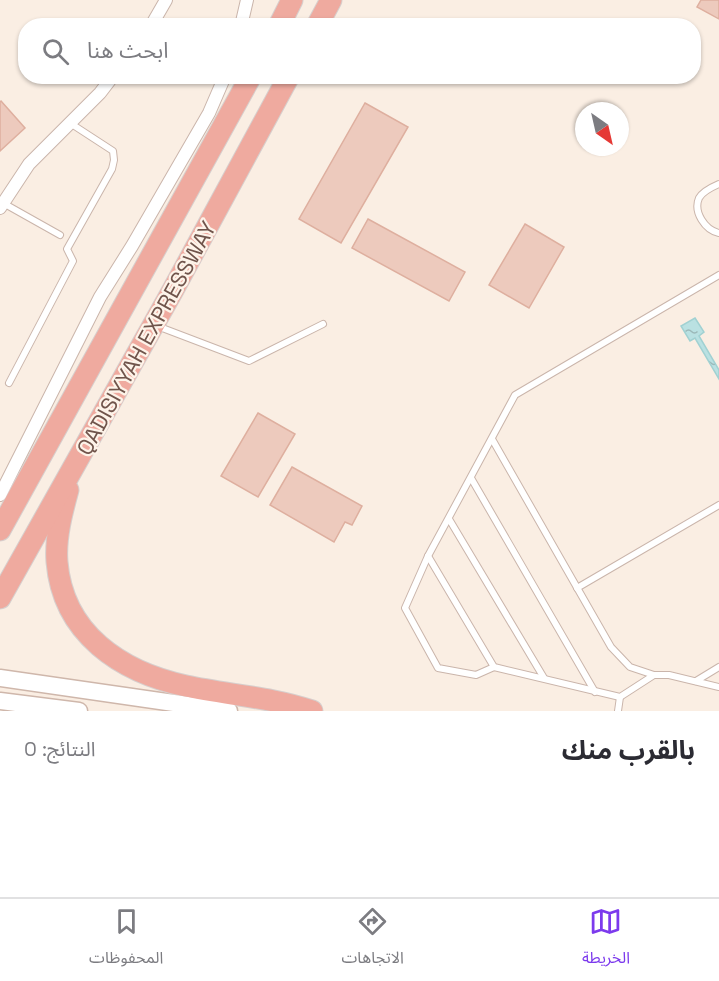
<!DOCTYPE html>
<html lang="ar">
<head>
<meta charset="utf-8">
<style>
	body { margin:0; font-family:"Space Grotesk","Noto Sans Arabic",sans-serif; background:#f2f2f3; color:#2b2b33; direction:rtl }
	.compass { position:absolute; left:575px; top:102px; width:54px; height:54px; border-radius:50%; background:#fff; box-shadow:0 2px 4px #0004; rotate:146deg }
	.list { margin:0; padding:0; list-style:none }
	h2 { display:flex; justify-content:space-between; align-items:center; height:78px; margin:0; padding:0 24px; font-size:26px }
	h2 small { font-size:20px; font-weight:400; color:#7c7c81 }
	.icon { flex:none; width:33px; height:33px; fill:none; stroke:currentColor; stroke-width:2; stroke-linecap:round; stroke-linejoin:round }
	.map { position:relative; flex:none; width:719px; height:711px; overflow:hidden; direction:ltr }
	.search { position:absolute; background:#fff; box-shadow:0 2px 4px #0004; left:18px; right:18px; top:18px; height:66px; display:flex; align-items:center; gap:15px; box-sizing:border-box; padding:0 21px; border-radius:24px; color:#7c7c81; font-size:22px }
	.sheet { height:186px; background:#fff }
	nav { display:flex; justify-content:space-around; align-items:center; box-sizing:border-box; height:84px; border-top:2px solid #e1e1e2; background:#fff; font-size:16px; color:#7c7c81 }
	nav a { display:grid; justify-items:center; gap:3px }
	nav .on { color:#7c3aed }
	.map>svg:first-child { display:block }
	.water { fill:url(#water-ripples); stroke:#a1d1d2; stroke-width:1.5 }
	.building { fill:#edcabd; stroke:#deaf9f; stroke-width:1.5 }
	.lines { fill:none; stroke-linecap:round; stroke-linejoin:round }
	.service-casing { stroke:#cab5ab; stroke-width:8 }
	.minor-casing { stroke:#cab5ab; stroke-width:14 }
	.secondary-casing { stroke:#cfb7ab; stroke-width:19 }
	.motorway-casing { stroke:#d7cfcd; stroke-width:23 }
	.service { stroke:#fff; stroke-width:6 }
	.minor { stroke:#fff; stroke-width:12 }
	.secondary { stroke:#fff; stroke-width:16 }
	.motorway { stroke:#efaa9f; stroke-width:21 }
	.labels { text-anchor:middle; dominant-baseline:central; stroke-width:4.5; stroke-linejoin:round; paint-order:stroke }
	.street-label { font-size:22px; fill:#70544b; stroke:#fdf3e9 }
</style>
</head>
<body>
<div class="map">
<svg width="719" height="711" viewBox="0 0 719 711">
	<defs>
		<pattern id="water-ripples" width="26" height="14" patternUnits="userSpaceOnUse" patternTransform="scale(1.5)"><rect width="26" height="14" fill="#bae1e2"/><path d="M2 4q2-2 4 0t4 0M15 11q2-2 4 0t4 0" fill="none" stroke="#9cb9b9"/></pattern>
	</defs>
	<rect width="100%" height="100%" fill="#faeee3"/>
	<path class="water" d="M 695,318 L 704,332 L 699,336 L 719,370 L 719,379 L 695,338 L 690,341 L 681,326 Z"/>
	<g class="building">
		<path d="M 701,0 L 719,0 L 719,19 L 697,7 Z"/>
		<path d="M 1,101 L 25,128 L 0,151 L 0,102 Z"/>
		<path d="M 365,103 L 408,127 L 341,243 L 299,219 Z"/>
		<path d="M 368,219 L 465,272 L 449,301 L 352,248 Z"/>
		<path d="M 525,224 L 564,247 L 529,308 L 489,285 Z"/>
		<path d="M 258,413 L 295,434 L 258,497 L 221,476 Z"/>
		<path d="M 292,467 L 362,506 L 352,525 L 345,522 L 334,542 L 270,505 Z"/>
	</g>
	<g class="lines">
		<defs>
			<g id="service">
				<path d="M 719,184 C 712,187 703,191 699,198 C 693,212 705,230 719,233"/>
				<path d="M 3,203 L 60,235"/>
				<path d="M 157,326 L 249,361 L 323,324"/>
				<path d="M 9,383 L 73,261 L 67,249 L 112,169 L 114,160 L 113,151 L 70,123"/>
				<path d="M 492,439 L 611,647 L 630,667 L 654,675"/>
				<path d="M 471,478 L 595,692"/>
				<path d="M 449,519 L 544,678"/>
				<path d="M 428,556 L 494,667 L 620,697 L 654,675 L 669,675 L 719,687"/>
				<path d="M 577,588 L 719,505"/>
				<path d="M 494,667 L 476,675 L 438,668 L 405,608 L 428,556 L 515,395 L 719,275"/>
				<path d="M 696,681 L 719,667"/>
				<path d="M 618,711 L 620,697"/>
			</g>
			<g id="minor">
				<path d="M 151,26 L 166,0"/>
				<path d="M 241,26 L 247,0"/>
				<path d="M 0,208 L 29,164 L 100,93 L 113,76"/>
				<path d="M 0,495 L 100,297 L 132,246 L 209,113 L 225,76"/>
			</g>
			<g id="secondary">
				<path d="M 0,678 L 229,711"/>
				<path d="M 0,701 L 79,711"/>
			</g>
			<g id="motorway">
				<path d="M 279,26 L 292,0"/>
				<path d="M 317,26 L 331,0"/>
				<path d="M 68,490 C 62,512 55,538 57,562 C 63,634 121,672 186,686 C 228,695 271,697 312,711"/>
				<path d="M 0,530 L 251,76"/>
				<path d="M 0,598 L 173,290 L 289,76"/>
			</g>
		</defs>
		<use href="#service" class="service-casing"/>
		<use href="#minor" class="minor-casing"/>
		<use href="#secondary" class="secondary-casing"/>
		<use href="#motorway" class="motorway-casing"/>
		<use href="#service" class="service"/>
		<use href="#minor" class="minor"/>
		<use href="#secondary" class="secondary"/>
		<use href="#motorway" class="motorway"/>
	</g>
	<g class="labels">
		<g class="street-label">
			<text transform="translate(146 338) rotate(-61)">QADISIYYAH EXPRESSWAY</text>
		</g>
	</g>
</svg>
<svg class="compass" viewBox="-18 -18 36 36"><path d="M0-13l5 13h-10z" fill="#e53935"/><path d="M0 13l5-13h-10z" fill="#7c7c81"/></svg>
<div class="search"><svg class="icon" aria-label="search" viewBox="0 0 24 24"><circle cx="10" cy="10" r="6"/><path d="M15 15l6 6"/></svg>ابحث هنا</div>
</div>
<section class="sheet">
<h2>بالقرب منك<small>النتائج: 0</small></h2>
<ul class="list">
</ul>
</section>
<nav>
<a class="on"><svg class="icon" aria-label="map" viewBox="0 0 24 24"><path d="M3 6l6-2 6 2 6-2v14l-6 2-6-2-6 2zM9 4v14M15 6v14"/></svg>الخريطة</a>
<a><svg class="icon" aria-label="directions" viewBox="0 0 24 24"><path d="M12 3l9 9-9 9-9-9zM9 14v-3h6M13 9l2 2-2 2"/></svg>الاتجاهات</a>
<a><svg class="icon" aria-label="saved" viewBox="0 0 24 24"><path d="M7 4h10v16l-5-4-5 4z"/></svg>المحفوظات</a>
</nav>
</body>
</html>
